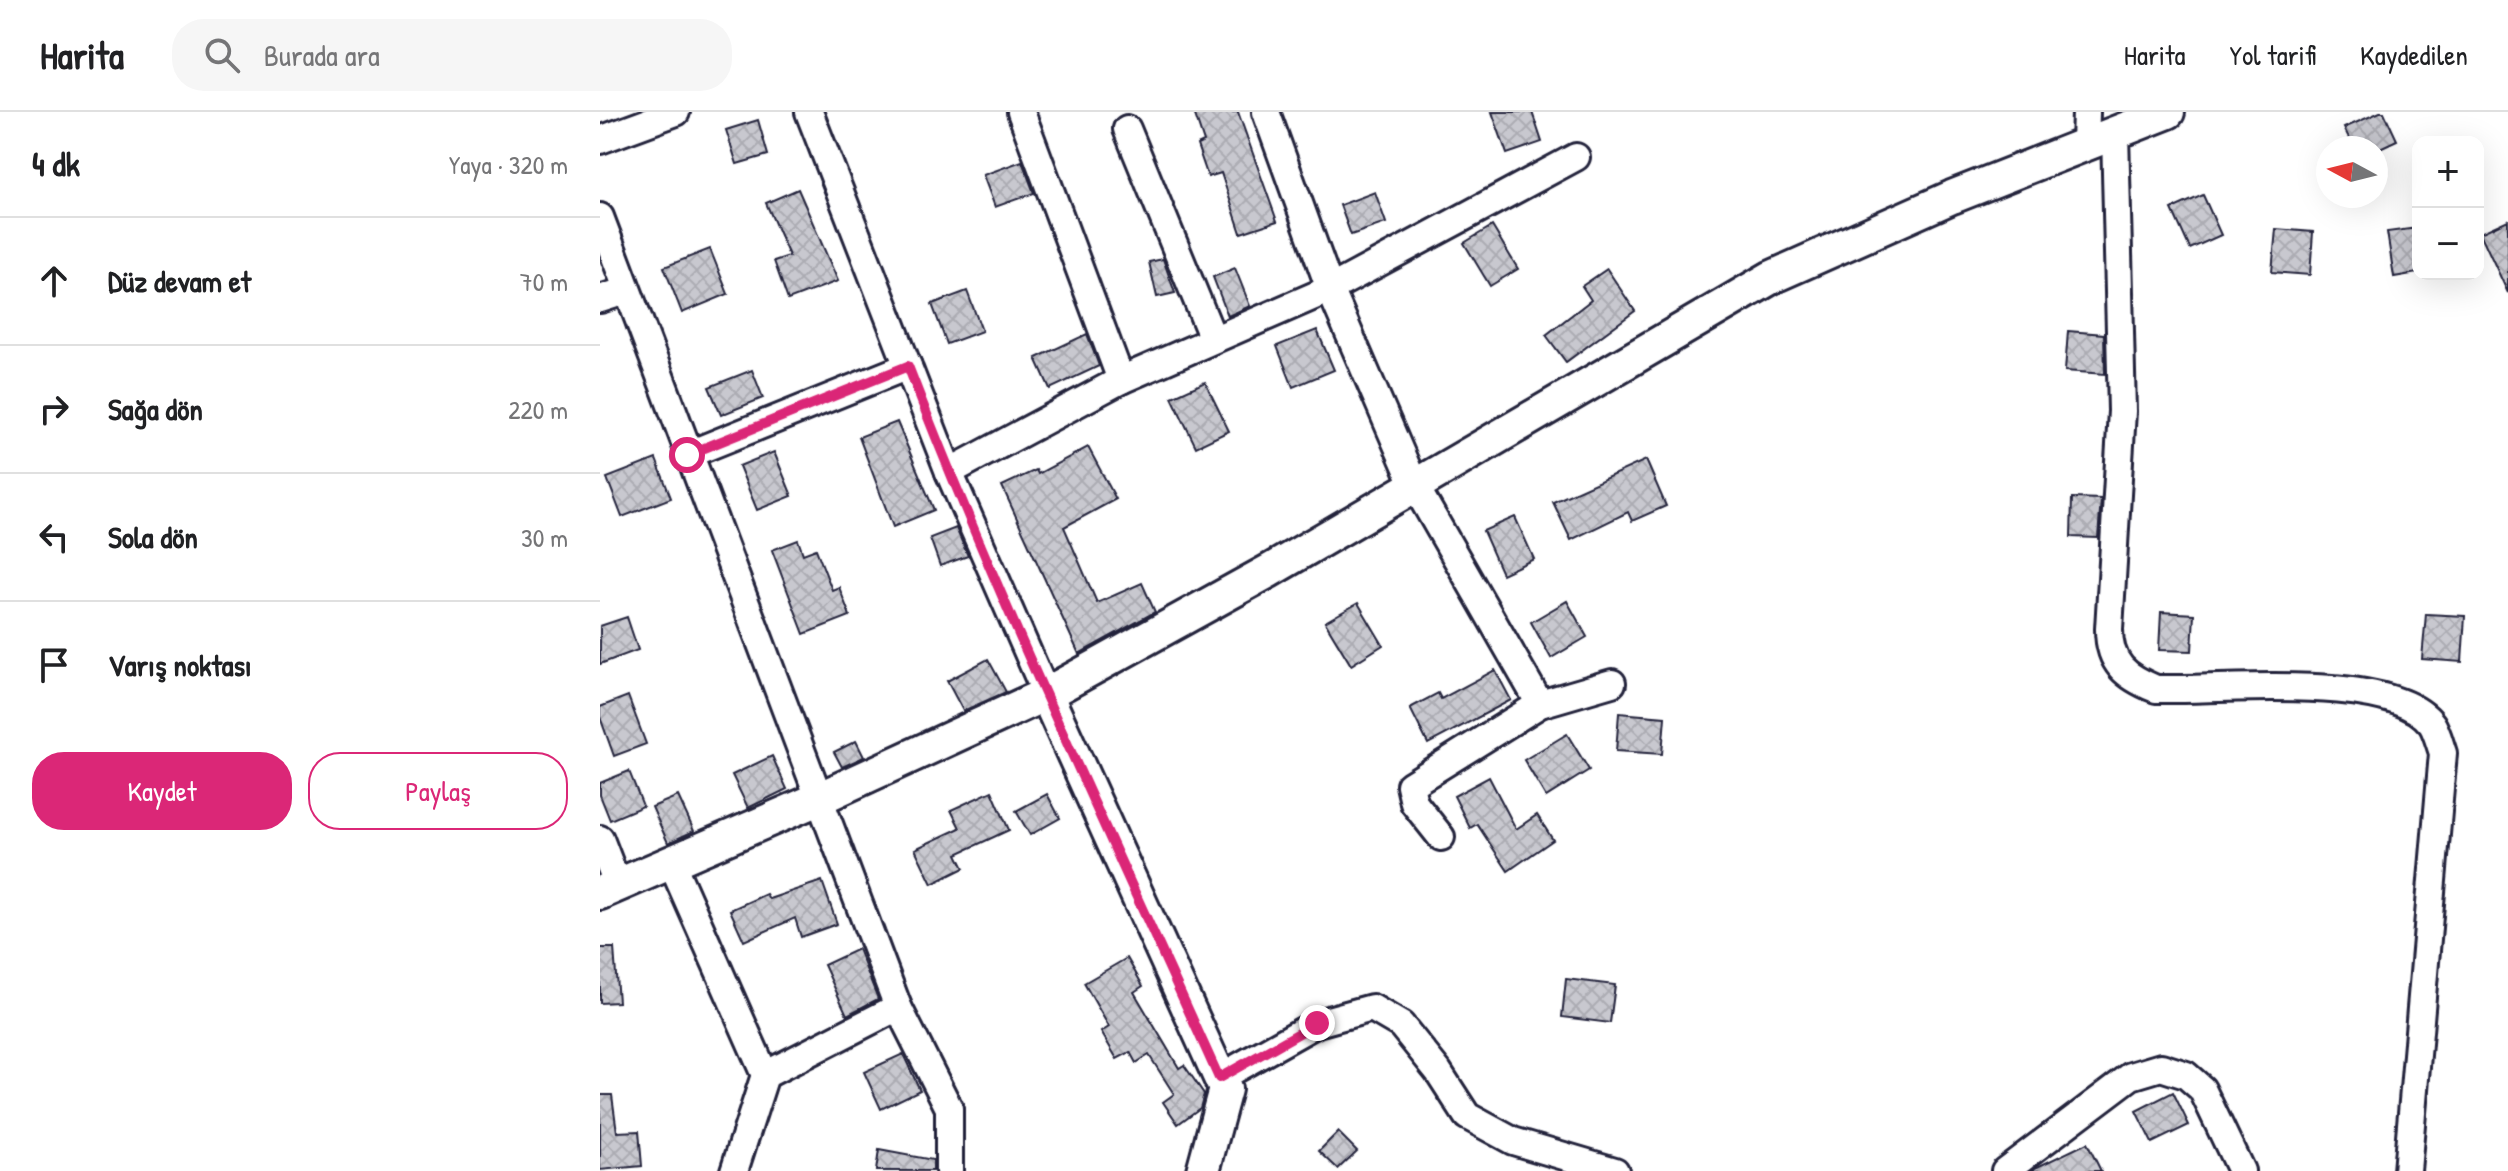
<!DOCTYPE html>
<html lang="tr">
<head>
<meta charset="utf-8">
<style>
	body { margin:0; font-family:"Patrick Hand",sans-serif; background:#f6f6f6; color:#202124 }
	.controls { position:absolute; right:24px; top:24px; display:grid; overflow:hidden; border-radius:16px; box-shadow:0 8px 32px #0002 }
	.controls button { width:72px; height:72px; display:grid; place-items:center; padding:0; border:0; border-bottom:2px solid #e0e0e0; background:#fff; color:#202124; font:40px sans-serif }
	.compass { position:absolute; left:1716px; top:24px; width:72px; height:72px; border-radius:50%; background:#fff; box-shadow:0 8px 32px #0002; rotate:277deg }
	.stop { position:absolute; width:24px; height:24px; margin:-18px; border:6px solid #db2777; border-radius:50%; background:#fff }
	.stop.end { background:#db2777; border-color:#fff; box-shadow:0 2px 8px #0008 }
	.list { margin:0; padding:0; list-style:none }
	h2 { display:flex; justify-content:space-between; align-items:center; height:104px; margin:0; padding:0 32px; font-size:34px }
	h2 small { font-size:26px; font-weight:400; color:#757577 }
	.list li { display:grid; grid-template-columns:52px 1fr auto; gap:24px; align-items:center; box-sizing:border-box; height:128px; padding:0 32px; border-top:2px solid #e0e0e0 }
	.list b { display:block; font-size:30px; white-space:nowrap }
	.list em { font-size:26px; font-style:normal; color:#757577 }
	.actions { display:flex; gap:16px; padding:24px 32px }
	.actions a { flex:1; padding:18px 0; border:2px solid #db2777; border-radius:32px; text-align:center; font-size:28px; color:#db2777 }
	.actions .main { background:#db2777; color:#fff }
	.icon { flex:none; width:44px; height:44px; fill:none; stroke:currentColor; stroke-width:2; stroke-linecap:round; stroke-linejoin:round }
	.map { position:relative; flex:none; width:1908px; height:1059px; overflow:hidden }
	header { display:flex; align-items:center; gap:48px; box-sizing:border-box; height:112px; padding:0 40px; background:#fff; border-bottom:2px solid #e0e0e0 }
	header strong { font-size:38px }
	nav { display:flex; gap:44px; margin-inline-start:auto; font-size:28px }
	.search { width:560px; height:72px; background:#f6f6f6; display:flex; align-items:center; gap:20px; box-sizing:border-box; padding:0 28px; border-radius:32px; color:#757577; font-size:30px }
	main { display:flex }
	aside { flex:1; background:#fff }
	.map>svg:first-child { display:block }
	.building { fill:url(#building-cross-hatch); stroke:#22223b; stroke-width:2 }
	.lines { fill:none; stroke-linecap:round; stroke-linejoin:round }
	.minor-casing { stroke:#22223b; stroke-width:32 }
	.tertiary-casing { stroke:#22223b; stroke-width:38 }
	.minor { stroke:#fff; stroke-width:26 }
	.tertiary { stroke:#fff; stroke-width:32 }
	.route { stroke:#db2777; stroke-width:10 }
</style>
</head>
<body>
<header>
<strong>Harita</strong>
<div class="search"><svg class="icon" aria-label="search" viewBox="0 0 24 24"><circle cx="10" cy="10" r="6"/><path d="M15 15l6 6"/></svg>Burada ara</div>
<nav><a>Harita</a><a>Yol tarifi</a><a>Kaydedilen</a></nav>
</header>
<main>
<aside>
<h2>4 dk<small>Yaya · 320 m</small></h2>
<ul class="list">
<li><svg class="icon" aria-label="ahead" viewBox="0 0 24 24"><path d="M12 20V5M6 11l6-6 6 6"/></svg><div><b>Düz devam et</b></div><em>70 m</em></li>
<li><svg class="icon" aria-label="right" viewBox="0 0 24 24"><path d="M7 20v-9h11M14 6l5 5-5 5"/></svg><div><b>Sağa dön</b></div><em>220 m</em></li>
<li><svg class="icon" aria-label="left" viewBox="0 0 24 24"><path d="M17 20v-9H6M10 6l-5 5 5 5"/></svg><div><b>Sola dön</b></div><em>30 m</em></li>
<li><svg class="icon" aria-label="arrive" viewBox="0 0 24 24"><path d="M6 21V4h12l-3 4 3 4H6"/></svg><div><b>Varış noktası</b></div></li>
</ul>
<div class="actions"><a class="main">Kaydet</a><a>Paylaş</a></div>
</aside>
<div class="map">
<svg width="1908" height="1059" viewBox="0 0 1908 1059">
	<defs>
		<pattern id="building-cross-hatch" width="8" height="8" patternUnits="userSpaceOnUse" patternTransform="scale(2)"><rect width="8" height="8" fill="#c8c8cf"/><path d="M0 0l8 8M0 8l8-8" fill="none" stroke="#acacb3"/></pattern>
	</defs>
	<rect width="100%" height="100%" fill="#fff"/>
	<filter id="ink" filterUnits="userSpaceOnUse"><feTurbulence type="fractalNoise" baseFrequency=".0125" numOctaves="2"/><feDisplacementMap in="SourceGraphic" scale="16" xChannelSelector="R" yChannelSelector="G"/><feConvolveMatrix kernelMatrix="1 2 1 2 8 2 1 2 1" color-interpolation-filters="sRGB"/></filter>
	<g filter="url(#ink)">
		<g class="building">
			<path d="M 594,0 L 638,0 L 677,109 L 641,121 L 621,61 L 608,65 L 597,33 L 604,30 Z"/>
			<path d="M 892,0 L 932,0 L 942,30 L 907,42 Z"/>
			<path d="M 1780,0 L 1784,0 L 1797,28 L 1780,36 L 1754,36 L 1744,16 Z"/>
			<path d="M 158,8 L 168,43 L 137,52 L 126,18 Z"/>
			<path d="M 422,49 L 434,81 L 395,95 L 383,63 Z"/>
			<path d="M 198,77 L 238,169 L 188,188 L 174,149 L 189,144 L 166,91 Z"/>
			<path d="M 775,80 L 786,111 L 751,123 L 740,93 Z"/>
			<path d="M 1603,83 L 1621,123 L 1590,137 L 1572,97 Z"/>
			<path d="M 1908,108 L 1908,181 L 1880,121 Z"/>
			<path d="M 892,114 L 918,157 L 890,174 L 864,131 Z"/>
			<path d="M 1818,116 L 1818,161 L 1794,165 L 1787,120 Z"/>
			<path d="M 1676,117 L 1713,120 L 1710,163 L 1672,160 Z"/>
			<path d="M 110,137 L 128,182 L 82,201 L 64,155 Z"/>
			<path d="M 563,147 L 575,181 L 557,185 L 549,150 Z"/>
			<path d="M 635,156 L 650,194 L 628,204 L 613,165 Z"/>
			<path d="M 1007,157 L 1035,199 L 966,250 L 946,223 L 991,188 L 982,174 Z"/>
			<path d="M 367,179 L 382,219 L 347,232 L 332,192 Z"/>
			<path d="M 717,218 L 734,258 L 693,275 L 677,234 Z"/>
			<path d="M 1468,219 L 1504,222 L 1505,262 L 1465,259 Z"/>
			<path d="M 487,222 L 499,254 L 450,277 L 436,246 Z"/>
			<path d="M 152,258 L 163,286 L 121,303 L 109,275 Z"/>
			<path d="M 605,270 L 629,319 L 596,335 L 572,285 Z"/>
			<path d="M 297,310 L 334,398 L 293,415 L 259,325 Z"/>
			<path d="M 488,335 L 516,387 L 464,415 L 497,491 L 542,471 L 555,500 L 479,542 L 402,374 L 436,358 L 438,362 Z"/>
			<path d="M 174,340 L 192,384 L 157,398 L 139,354 Z"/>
			<path d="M 56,347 L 71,386 L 22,405 L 7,366 Z"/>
			<path d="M 1046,348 L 1066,394 L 1032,409 L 1028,400 L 971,428 L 953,390 Z"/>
			<path d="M 1472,386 L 1501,387 L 1498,426 L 1471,425 Z"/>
			<path d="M 915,405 L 934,447 L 902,462 L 883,419 Z"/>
			<path d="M 356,416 L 368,444 L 340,454 L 330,426 Z"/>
			<path d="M 198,428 L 203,442 L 216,437 L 232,478 L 239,475 L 250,504 L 204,522 L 172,438 Z"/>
			<path d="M 967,489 L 987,525 L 951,546 L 931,510 Z"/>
			<path d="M 758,491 L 783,533 L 751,553 L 725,510 Z"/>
			<path d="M 1561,500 L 1594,502 L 1592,539 L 1559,538 Z"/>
			<path d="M 1826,502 L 1865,504 L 1862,550 L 1822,547 Z"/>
			<path d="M 27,505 L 38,538 L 0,552 L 0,514 Z"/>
			<path d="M 388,547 L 406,580 L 363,599 L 347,569 Z"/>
			<path d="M 895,558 L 911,588 L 828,632 L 810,596 L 838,581 L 841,587 Z"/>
			<path d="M 28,584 L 46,632 L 14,644 L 0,605 L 0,595 Z"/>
			<path d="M 1019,601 L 1065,605 L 1062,642 L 1016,639 Z"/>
			<path d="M 967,622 L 989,658 L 946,685 L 924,648 Z"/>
			<path d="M 256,629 L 264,645 L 242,655 L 234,640 Z"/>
			<path d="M 172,644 L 187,677 L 148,696 L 132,663 Z"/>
			<path d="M 29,659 L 43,694 L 10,708 L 0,683 L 0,671 Z"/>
			<path d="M 889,665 L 916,717 L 937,703 L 953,728 L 908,759 L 877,712 L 870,716 L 854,684 Z"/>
			<path d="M 392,679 L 409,718 L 357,742 L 364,756 L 332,772 L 315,737 L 360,716 L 351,698 Z"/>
			<path d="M 447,682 L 460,706 L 430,723 L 416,699 Z"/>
			<path d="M 78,684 L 94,719 L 68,731 L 52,695 Z"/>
			<path d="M 222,769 L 237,812 L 201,825 L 195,806 L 144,829 L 130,798 L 166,782 L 169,787 Z"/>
			<path d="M 0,836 L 14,836 L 18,890 L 0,891 Z"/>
			<path d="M 258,837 L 278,887 L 247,903 L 224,853 Z"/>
			<path d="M 527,846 L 543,874 L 534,880 L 579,956 L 584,953 L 604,982 L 600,996 L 578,1012 L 563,990 L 574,982 L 549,943 L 536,951 L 530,940 L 517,947 L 501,920 L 509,915 L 484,871 Z"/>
			<path d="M 966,867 L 1015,873 L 1010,911 L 962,905 Z"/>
			<path d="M 303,942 L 320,978 L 281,997 L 264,960 Z"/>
			<path d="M 1573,980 L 1589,1013 L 1552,1031 L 1536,999 Z"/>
			<path d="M 0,983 L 12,983 L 17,1020 L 39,1019 L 42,1054 L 0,1058 Z"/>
			<path d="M 738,1020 L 757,1039 L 738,1057 L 719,1039 Z"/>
			<path d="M 1487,1031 L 1501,1059 L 1432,1059 L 1435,1056 Z"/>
			<path d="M 279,1038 L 333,1048 L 333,1059 L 276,1059 Z"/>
		</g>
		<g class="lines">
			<defs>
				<g id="minor">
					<path d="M 209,0 L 349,360 L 446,582"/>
					<path d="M 421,0 L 521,268"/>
					<path d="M 666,0 L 730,177 L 814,372 L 940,592"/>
					<path d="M 527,17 L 613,227"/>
					<path d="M 1515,21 L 1522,299 L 1509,517 C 1509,552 1526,565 1556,577 C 1619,579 1793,559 1832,612 C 1837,620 1840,633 1843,641 L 1807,1059"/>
					<path d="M 0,28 L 76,0"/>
					<path d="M 1485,32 L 1486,0"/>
					<path d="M 0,105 L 298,895 L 349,996 L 349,1059"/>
					<path d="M 0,187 L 25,179"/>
					<path d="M 87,343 L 308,254"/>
					<path d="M 349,360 L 521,268 L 730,177 L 976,45"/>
					<path d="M 841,725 L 814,691 L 810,673 L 940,592 L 1012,571"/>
					<path d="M 0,727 L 18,774"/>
					<path d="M 72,752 L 165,963 L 134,1059"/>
					<path d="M 165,963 L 298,895"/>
					<path d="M 619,966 L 717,911 L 772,896 L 801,913 L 838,959 L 867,1004 L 913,1029 L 1015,1059"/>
					<path d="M 1405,1059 L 1531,964 L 1561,955 L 1586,963 L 1602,977 L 1641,1059"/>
				</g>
				<g id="tertiary">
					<path d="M 446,582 L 625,977 L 603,1059"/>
					<path d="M 0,781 L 218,687 L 446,582 L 669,459 L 1172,165 L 1352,85 L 1568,0"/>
				</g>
			</defs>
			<use href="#minor" class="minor-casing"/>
			<use href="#tertiary" class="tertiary-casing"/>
			<use href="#minor" class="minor"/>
			<use href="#tertiary" class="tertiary"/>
		</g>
	</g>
	<g class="lines" filter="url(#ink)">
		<path class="route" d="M 87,343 L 308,254 C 401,496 513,730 619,966 L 717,911"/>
	</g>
</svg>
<div class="controls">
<button>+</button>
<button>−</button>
</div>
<svg class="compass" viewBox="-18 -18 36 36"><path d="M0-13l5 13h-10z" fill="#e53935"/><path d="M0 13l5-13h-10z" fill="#757577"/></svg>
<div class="stop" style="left:87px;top:343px"></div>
<div class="stop end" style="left:717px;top:911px"></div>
</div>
</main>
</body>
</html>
